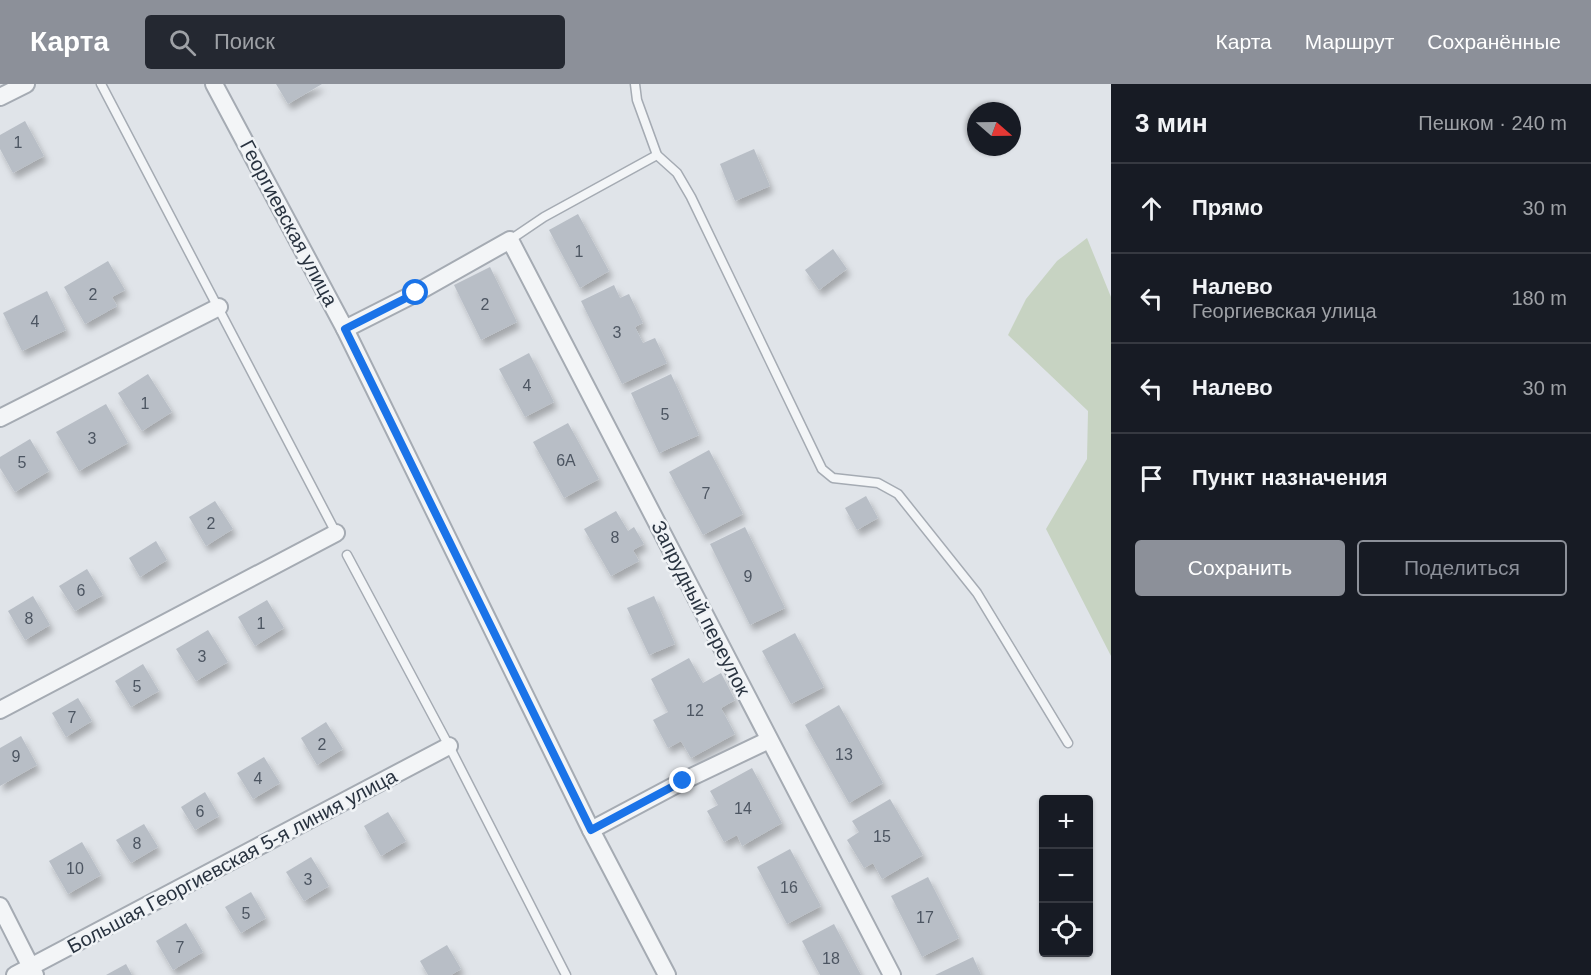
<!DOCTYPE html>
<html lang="ru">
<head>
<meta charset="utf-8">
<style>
	body { margin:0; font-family:Helvetica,sans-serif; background:#242831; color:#f1f3f6 }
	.controls { position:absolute; right:18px; bottom:18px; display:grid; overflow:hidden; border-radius:6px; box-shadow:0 2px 4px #0004 }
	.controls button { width:54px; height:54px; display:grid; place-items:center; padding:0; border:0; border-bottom:2px solid #363941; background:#171b24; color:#f1f3f6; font:30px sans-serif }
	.compass { position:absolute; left:967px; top:18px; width:54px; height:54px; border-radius:50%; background:#171b24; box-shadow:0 2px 4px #0004; rotate:110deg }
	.stop { position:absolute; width:18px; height:18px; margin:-14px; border:4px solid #1a73e8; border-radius:50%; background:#fff }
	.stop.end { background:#1a73e8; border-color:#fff; box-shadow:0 2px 6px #0008 }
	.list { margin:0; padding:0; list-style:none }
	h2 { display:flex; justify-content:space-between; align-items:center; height:78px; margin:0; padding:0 24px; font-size:26px }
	h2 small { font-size:20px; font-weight:400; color:#9ea1a6 }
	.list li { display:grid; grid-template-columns:39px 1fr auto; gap:18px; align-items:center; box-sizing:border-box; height:90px; padding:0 24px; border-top:2px solid #363941 }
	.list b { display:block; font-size:22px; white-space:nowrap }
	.list p { margin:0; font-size:20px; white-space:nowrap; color:#9ea1a6 }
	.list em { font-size:20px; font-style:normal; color:#9ea1a6 }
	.actions { display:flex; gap:12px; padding:18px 24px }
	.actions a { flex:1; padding:14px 0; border:2px solid #8c9099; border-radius:6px; text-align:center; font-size:21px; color:#8c9099 }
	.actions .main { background:#8c9099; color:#fff }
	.icon { flex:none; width:33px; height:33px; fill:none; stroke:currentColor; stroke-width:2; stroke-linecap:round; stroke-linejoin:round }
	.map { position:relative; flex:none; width:1111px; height:891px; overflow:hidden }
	header { display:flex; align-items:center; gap:36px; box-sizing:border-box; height:84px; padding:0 30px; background:#8c9099; color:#fff }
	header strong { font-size:28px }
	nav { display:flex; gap:33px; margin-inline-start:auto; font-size:21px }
	.search { width:420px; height:54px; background:#242831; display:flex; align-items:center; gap:15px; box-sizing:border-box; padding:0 21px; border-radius:6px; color:#9ea1a6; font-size:22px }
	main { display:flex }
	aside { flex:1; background:#171b24 }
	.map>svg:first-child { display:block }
	.green { fill:#c7d3c2 }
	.building { fill:#b8bec6; filter:url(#shadow) }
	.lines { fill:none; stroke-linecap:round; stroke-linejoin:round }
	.service-casing { stroke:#a5abb3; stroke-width:11 }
	.minor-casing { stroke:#a5abb3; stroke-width:20 }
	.service { stroke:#f3f5f7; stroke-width:8 }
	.minor { stroke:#f3f5f7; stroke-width:16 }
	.route { stroke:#1a73e8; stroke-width:8 }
	.labels { text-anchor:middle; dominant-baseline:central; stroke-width:5; stroke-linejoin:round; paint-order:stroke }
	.number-label { font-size:16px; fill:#4d5662 }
	.street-label { font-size:20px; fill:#293340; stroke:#f0f3f6 }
</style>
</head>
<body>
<header>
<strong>Карта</strong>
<div class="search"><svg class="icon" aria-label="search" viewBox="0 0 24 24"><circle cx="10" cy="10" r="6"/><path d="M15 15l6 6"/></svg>Поиск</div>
<nav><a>Карта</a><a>Маршрут</a><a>Сохранённые</a></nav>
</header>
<main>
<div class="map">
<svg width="1111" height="891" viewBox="0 0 1111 891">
	<defs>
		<filter id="shadow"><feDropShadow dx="3.5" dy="6" stdDeviation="3" flood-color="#0004"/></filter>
	</defs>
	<rect width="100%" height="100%" fill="#e0e4e9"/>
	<path class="green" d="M 1087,154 L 1111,213 L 1111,572 L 1046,445 L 1087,375 L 1088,327 L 1008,251 L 1026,215 L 1057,177 Z"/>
	<g class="building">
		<path d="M 276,0 L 322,0 L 288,20 Z"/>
		<path d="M 25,37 L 44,72 L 13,89 L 0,65 L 0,51 Z"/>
		<path d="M 754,65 L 770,102 L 735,117 L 720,80 Z"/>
		<path d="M 578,130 L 609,187 L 580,204 L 549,146 Z"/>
		<path d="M 833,165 L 847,185 L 819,206 L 805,186 Z"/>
		<path d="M 108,177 L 125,206 L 112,213 L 117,222 L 85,240 L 64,203 Z"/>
		<path d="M 490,183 L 517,238 L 481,256 L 454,201 Z"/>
		<path d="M 614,201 L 620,214 L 629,210 L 643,239 L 635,243 L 643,259 L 655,254 L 667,279 L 622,300 L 581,217 Z"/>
		<path d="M 47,207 L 66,246 L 22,267 L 3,229 Z"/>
		<path d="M 529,269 L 554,318 L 525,333 L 499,285 Z"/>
		<path d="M 148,290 L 172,328 L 142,347 L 118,309 Z"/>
		<path d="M 671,290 L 699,351 L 659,369 L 631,309 Z"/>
		<path d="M 106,320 L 128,359 L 79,387 L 56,348 Z"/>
		<path d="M 568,339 L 599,395 L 564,414 L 533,358 Z"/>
		<path d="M 30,355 L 49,387 L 15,408 L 0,384 L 0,373 Z"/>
		<path d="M 709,366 L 743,430 L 703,451 L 669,388 Z"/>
		<path d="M 866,412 L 878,434 L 857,446 L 845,424 Z"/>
		<path d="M 215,417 L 233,445 L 206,462 L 189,433 Z"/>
		<path d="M 616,427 L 628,447 L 634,443 L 644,460 L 633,466 L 639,477 L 611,492 L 584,445 Z"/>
		<path d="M 745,443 L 785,524 L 750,541 L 710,460 Z"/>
		<path d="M 156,457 L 167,476 L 140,493 L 129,474 Z"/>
		<path d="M 87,485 L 103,511 L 75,527 L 59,502 Z"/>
		<path d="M 33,512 L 50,541 L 25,556 L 8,527 Z"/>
		<path d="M 654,512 L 675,560 L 649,571 L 627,524 Z"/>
		<path d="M 267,516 L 284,544 L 255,562 L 238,533 Z"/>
		<path d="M 208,546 L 228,578 L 196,597 L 176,565 Z"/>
		<path d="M 795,549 L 824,603 L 791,620 L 762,567 Z"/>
		<path d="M 689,574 L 703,599 L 721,589 L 735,616 L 721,624 L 735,650 L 691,674 L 681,657 L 668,664 L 653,636 L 668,628 L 651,595 Z"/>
		<path d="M 143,580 L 159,607 L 131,623 L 115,597 Z"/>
		<path d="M 78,614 L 92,637 L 66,653 L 52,629 Z"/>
		<path d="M 839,621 L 883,699 L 849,719 L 805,641 Z"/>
		<path d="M 326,638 L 343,665 L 317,681 L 301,654 Z"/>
		<path d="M 21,652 L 37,681 L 0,702 L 0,664 Z"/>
		<path d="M 264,673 L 280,699 L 253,715 L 237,689 Z"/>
		<path d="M 752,684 L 782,739 L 742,762 L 737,751 L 724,758 L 707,727 L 718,721 L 710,707 Z"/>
		<path d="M 205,708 L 219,732 L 195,746 L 181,723 Z"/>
		<path d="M 890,715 L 923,771 L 882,795 L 873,779 L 864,784 L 847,756 L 859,748 L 852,737 Z"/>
		<path d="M 388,728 L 406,757 L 381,772 L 364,742 Z"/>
		<path d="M 144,740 L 158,763 L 131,779 L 116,756 Z"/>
		<path d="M 82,758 L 101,791 L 68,810 L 49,777 Z"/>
		<path d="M 790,765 L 821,822 L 787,840 L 757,783 Z"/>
		<path d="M 311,773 L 329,802 L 304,817 L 286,788 Z"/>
		<path d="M 928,793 L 959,854 L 922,873 L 891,812 Z"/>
		<path d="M 251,808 L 266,834 L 241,849 L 225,823 Z"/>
		<path d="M 186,839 L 203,868 L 173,886 L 156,857 Z"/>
		<path d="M 834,840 L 861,891 L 820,891 L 802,857 Z"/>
		<path d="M 447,861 L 461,885 L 451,891 L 428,891 L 420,877 Z"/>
		<path d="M 973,873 L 981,891 L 935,891 Z"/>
		<path d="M 126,880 L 132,891 L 106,891 Z"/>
	</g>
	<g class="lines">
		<defs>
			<g id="service">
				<path d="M 101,0 L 336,449"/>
				<path d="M 635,0 L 637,16 L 657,71 L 677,89 L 691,113 L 822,385 L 833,394 L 878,399 L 898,410 L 977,509 L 1068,659"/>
				<path d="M 510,156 L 544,133 L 657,71"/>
				<path d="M 347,471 L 449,662 L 566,891"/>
			</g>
			<g id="minor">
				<path d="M 214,0 L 345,245 L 591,746 L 667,891"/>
				<path d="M 0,13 L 26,0"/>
				<path d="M 345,245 L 416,209 L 510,156 L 892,891"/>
				<path d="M 0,334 L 219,223"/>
				<path d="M 0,626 L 336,449"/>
				<path d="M 591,746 L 683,697 L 769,656"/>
				<path d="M 0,822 L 35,891"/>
				<path d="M 15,891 L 449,662"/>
			</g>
		</defs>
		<use href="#service" class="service-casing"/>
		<use href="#minor" class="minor-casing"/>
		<use href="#service" class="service"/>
		<use href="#minor" class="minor"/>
	</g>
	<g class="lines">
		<path class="route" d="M 416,209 L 345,245 L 591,746 L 683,697"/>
	</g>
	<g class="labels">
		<g class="number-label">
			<text x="18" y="58">1</text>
			<text x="579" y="167">1</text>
			<text x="93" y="210">2</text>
			<text x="485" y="220">2</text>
			<text x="35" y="237">4</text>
			<text x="617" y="248">3</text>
			<text x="527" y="301">4</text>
			<text x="145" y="319">1</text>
			<text x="665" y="330">5</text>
			<text x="92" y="354">3</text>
			<text x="566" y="376">6А</text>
			<text x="22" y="378">5</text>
			<text x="706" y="409">7</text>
			<text x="211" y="439">2</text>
			<text x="615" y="453">8</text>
			<text x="748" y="492">9</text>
			<text x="81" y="506">6</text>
			<text x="29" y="534">8</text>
			<text x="261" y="539">1</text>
			<text x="202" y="572">3</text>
			<text x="137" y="602">5</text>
			<text x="695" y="626">12</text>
			<text x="72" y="633">7</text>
			<text x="322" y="660">2</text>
			<text x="844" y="670">13</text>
			<text x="16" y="672">9</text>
			<text x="258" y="694">4</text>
			<text x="743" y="724">14</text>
			<text x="200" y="727">6</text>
			<text x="882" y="752">15</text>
			<text x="137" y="759">8</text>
			<text x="75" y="784">10</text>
			<text x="308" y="795">3</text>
			<text x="789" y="803">16</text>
			<text x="246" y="829">5</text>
			<text x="925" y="833">17</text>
			<text x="180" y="863">7</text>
			<text x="831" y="874">18</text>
		</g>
		<g class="street-label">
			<text transform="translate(289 139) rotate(62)">Георгиевская улица</text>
			<text transform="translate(701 524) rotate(63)">Запрудный переулок</text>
			<text transform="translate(232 777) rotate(-28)">Большая Георгиевская 5-я линия улица</text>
		</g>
	</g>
</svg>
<div class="controls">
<button>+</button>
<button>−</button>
<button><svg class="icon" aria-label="locate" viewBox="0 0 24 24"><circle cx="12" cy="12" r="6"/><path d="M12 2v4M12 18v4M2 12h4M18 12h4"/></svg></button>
</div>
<svg class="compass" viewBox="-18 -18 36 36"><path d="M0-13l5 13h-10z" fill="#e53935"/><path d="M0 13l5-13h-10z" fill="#9ea1a6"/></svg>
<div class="stop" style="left:416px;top:209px"></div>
<div class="stop end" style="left:683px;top:697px"></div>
</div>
<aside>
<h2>3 мин<small>Пешком · 240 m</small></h2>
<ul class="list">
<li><svg class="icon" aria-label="ahead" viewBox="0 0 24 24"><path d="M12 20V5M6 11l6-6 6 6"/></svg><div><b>Прямо</b></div><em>30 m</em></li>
<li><svg class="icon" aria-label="left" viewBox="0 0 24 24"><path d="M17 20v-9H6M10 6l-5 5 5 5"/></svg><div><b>Налево</b><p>Георгиевская улица</p></div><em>180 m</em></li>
<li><svg class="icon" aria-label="left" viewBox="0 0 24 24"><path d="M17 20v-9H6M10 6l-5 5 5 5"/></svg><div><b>Налево</b></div><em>30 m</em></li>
<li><svg class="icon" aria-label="arrive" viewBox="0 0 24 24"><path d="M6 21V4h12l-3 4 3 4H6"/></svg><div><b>Пункт назначения</b></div></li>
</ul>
<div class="actions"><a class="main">Сохранить</a><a>Поделиться</a></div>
</aside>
</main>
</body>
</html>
